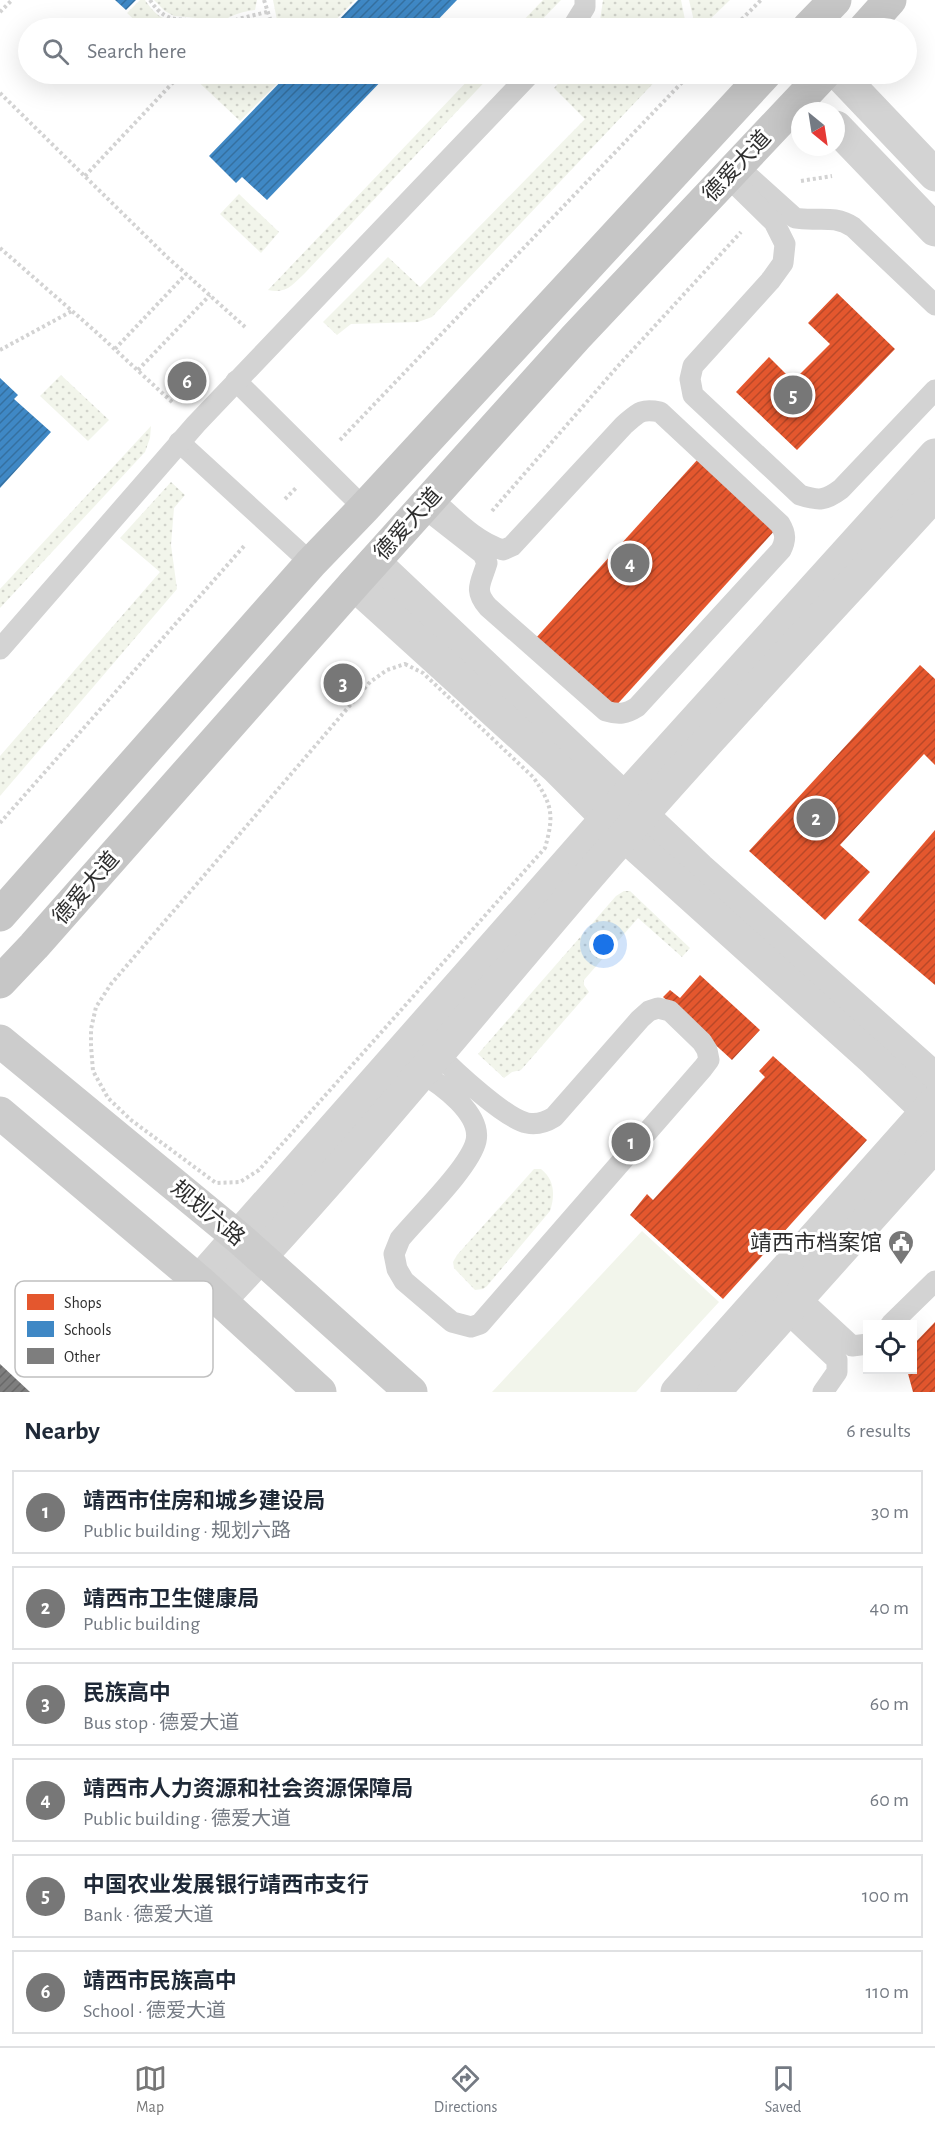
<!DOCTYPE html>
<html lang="en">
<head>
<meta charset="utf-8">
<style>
	body { margin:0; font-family:"Alegreya Sans","Noto Sans SC",sans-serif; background:#f2f2f3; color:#1f2937 }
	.controls { position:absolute; right:18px; bottom:18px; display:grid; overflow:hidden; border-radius:0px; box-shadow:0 6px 24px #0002 }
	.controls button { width:54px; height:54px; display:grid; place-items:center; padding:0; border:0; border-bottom:2px solid #e0e1e3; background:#fff; color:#1f2937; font:30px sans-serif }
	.compass { position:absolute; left:791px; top:102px; width:54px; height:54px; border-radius:50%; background:#fff; box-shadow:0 6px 24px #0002; rotate:150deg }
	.you { position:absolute; left:604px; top:945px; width:21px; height:21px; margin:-15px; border:4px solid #fff; border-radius:50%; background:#1a73e8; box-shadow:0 0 0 9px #1a73e833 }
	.badge { display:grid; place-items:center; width:39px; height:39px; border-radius:50%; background:#777; color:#fff; font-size:20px; font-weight:700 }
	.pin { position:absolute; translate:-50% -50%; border:3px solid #fff; box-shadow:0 2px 6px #0006 }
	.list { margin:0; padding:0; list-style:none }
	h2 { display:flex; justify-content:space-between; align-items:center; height:78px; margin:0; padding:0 24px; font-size:26px }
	h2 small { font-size:20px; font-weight:400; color:#747a83 }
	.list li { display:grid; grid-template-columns:39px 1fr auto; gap:18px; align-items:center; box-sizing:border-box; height:84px; margin:0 12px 12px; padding:0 12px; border:2px solid #e0e1e3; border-radius:0px }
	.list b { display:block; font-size:22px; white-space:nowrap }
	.list p { margin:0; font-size:20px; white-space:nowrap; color:#747a83 }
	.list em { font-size:20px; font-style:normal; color:#747a83 }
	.icon { flex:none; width:33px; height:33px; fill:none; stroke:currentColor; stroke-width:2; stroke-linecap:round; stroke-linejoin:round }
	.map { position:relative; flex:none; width:935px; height:1392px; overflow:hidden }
	.search { position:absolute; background:#fff; box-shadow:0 6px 24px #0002; left:18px; right:18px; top:18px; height:66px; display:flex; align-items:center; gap:15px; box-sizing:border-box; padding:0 21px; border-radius:33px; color:#747a83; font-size:22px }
	.sheet { height:654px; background:#fff }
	nav { display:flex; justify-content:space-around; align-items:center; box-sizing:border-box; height:84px; border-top:2px solid #e0e1e3; background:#fff; font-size:16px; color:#747a83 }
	nav a { display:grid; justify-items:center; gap:3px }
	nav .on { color:#777 }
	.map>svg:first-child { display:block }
	.grass { fill:url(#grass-dots) }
	.garden { fill:#f2f5eb }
	.shops { fill:url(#shops-hatch) }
	.schools { fill:url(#schools-hatch) }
	.building { fill:url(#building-hatch) }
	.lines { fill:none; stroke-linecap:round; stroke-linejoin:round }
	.path { stroke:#d3d3d3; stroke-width:4; stroke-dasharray:3 3; stroke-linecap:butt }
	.service { stroke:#d3d3d3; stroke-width:21 }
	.minor { stroke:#d3d3d3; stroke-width:33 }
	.tertiary { stroke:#d3d3d3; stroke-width:33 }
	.secondary { stroke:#ccc; stroke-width:33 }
	.primary { stroke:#c6c6c6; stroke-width:33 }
	.labels { text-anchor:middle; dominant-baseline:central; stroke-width:6; stroke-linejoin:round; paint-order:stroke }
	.street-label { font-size:22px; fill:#2e2e2e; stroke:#fff }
	.poi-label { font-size:22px; fill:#2e2e2e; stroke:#fff; text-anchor:end }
	.key { fill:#fff; stroke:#c0c0c0; stroke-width:1.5 }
	.key-label { font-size:16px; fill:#2e2e2e }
</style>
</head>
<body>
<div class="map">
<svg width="935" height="1392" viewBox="0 0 935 1392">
	<defs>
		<pattern id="grass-dots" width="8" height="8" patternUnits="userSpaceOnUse" patternTransform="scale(1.5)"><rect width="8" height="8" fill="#f2f5eb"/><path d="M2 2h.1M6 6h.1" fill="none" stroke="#d0d2ca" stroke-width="1.8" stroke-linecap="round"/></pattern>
		<pattern id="shops-hatch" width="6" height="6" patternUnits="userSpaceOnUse" patternTransform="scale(1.5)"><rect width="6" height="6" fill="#e4572e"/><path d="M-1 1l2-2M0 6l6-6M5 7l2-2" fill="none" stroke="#b94828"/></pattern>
		<pattern id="schools-hatch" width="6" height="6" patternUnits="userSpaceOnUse" patternTransform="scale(1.5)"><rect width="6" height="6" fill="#3f88c5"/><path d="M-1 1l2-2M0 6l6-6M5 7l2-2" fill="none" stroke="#3570a0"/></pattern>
		<pattern id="building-hatch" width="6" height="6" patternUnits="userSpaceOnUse" patternTransform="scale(1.5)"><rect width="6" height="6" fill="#7e7e7e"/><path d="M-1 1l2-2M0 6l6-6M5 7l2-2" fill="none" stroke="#686868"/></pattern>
	</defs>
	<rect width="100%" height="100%" fill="#fff"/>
	<g class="grass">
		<path d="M 140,0 L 145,0 C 160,23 171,21 195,24 L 199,28 L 143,28 L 127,13 Z"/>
		<path d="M 154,0 L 257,0 L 255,10 C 235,12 226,19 210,28 L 197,18 L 174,16 L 165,11 Z"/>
		<path d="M 273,0 L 355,0 L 328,28 L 282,28 L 277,20 Z"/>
		<path d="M 543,0 L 561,0 L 534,28 L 516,28 Z"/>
		<path d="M 603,0 L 681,0 L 685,20 L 683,28 L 599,28 Z"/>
		<path d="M 689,0 L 730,0 L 701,28 L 690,28 L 693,17 Z"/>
		<path d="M 190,74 L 286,74 L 240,121 Z"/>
		<path d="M 474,74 L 492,74 L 305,273 C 292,285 287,294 268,290 Z"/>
		<path d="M 567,74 L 662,74 L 432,317 L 418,322 L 351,324 L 337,335 L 323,322 L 388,257 L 420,287 L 585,119 L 554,88 Z"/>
		<path d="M 239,194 L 279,232 L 261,253 L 220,214 Z"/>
		<path d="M 61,375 L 109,420 L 88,441 L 40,396 Z"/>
		<path d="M 151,426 L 150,438 L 145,452 L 0,608 L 0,589 Z"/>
		<path d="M 171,482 L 185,495 L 174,508 L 171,545 L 177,589 L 0,796 L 0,756 L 160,572 L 120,538 Z"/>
		<path d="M 624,891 L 630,891 L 690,948 L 682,957 L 638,918 L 584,980 L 584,985 L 589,992 L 521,1070 L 512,1072 L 504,1078 L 478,1054 L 616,896 Z"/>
		<path d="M 534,1169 L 541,1169 C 555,1180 555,1196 550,1211 L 487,1286 L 483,1289 L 475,1290 L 454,1268 L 453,1262 L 457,1255 Z"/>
	</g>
	<path class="garden" d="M 642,1231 L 719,1302 L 636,1392 L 492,1392 Z"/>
	<g class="shops">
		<path d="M 837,293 L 895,349 L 797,450 L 736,392 L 769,357 L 793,381 L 830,344 L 808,323 Z"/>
		<path d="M 698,459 L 776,529 L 613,709 L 535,639 Z"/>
		<path d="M 920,665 L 935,679 L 935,765 L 924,754 L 840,845 L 870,872 L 825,920 L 749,851 Z"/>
		<path d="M 935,830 L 935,985 L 858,920 Z"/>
		<path d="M 700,975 L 760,1030 L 732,1060 L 663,997 L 670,990 L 680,998 Z"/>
		<path d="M 773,1056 L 867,1140 L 723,1299 L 630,1215 L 647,1194 L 653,1200 L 765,1077 L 759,1071 Z"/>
		<path d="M 935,1322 L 935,1392 L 913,1392 L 907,1370 L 912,1370 L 912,1346 Z"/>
	</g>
	<g class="schools">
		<path d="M 115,0 L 136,0 L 126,10 Z"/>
		<path d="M 358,0 L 457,0 L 430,28 L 331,28 Z"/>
		<path d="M 288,74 L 388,74 L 267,200 L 242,177 L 236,183 L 209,156 Z"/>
		<path d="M 0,378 L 18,395 L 14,399 L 51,432 L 0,488 Z"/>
	</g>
	<path class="building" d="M 0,1364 L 30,1392 L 0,1392 Z"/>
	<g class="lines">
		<g class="path">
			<path d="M 150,0 C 170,31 187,11 204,28"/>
			<path d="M 264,0 L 273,28"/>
			<path d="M 0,12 L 12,0"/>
			<path d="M 219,28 L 238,19 L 267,12"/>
			<path d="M 733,28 L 761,0"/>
			<path d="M 0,93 L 166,256 L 245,327"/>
			<path d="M 85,176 L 181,74"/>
			<path d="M 801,181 L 832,176"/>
			<path d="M 0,248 L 95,331 L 173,403"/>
			<path d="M 115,349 L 186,274"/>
			<path d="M 0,350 L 72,311"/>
			<path d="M 138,370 L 210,295"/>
			<path d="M 340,440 L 690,74"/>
			<path d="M 285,499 L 297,487"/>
			<path d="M 492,511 L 618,366 L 741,232"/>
			<path d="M 405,664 L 423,673 L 533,777 C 553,805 554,816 545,848 L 259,1170 L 240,1182 L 216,1183 L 131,1120 L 108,1098 L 93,1071 L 91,1046 L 91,1029 L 96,1007 L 111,984 L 370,682 L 387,670 Z"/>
			<path d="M 0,823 L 245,545"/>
		</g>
		<g class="service">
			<path d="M 572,28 L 585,7 L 585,0"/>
			<path d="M 737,166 L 795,218 C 816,222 834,214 853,227 L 935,305"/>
			<path d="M 727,176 L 774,222 L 785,244 L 783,263 L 770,281 L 693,366 L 690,379 L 693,395 L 800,495 C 819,501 825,501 841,489 L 935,390"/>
			<path d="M 236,381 L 364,508"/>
			<path d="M 179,442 L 311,563"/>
			<path d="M 423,507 L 483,554 L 487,563 C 481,583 473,590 488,607 L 606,711 C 619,715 626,714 637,707 L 781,550 C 786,540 786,534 780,524 L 660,412 C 641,408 638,413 624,425 L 512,546 L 503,550 C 475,542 453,517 431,498"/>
			<path d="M 0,649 L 196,424 L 530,74"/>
			<path d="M 421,1073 C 441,1084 482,1114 476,1141 C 470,1167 419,1216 400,1239 L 394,1254 L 397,1269 L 404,1281 L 452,1322 L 471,1327 L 480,1324 L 703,1068 L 709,1060 L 707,1050 L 702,1042 L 670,1011 L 658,1008 L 649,1011 L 640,1019 L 554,1117 C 546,1122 537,1125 527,1123 C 506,1119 454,1071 438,1054"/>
			<path d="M 799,1297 L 852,1346 L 868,1344"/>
			<path d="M 786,1312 L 837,1360 L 837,1372 L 823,1392"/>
			<path d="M 891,1324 L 935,1281"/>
		</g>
		<g class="minor">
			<path d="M 374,562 L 699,869 L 935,1079"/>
			<path d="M 354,584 L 557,768 L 624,835 L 874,1060 L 935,1118"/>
			<path d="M 199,1281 L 607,818 L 935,455"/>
			<path d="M 220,1300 C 348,1165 465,1020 586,879 C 699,748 818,622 935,494"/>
			<path d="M 677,1392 L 935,1102"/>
			<path d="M 714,1392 L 935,1145"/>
		</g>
		<g class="tertiary">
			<path d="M 839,74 L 935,175"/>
			<path d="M 836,127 L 935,230"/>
		</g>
		<g class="secondary">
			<path d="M 0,1041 L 239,1238 L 411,1392"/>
			<path d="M 0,1113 L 199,1281 L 320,1392"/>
		</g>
		<g class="primary">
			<path d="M 808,28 L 835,0"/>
			<path d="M 865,28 L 890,0"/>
			<path d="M 0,915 L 311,563 L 364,508 L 765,74"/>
			<path d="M 0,982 L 34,946 L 354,584 L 576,337 L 824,74"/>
		</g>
	</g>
	<defs>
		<symbol id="civic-pin" viewBox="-11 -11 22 30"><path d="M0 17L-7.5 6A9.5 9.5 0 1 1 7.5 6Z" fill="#777" stroke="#fff"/><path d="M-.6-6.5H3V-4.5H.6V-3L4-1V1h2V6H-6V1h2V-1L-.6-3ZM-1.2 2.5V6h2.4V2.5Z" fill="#fff"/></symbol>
	</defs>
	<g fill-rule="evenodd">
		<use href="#civic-pin" x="886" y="1228" width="30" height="40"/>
	</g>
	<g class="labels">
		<g class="street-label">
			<text transform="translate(737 166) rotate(-47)">德爱大道</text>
			<text transform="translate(408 524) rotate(-48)">德爱大道</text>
			<text transform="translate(86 888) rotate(-49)">德爱大道</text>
			<text transform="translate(208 1213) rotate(40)">规划六路</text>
		</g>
		<g class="poi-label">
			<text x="882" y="1243">靖西市档案馆</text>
		</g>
	</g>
	<rect x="15" y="1281" width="198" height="96" rx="9" class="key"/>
	<rect x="27" y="1294" width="27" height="16" fill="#e4572e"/>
	<rect x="27" y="1321" width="27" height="16" fill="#3f88c5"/>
	<rect x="27" y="1348" width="27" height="16" fill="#7e7e7e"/>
	<g class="key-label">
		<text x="64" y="1308">Shops</text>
		<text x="64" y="1335">Schools</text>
		<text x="64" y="1362">Other</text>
	</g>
</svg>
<div class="controls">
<button><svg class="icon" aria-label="locate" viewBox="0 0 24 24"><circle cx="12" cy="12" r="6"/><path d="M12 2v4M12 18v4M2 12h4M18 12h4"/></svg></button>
</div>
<svg class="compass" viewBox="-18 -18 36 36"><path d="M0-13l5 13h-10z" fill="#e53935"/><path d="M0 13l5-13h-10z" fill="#747a83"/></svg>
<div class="you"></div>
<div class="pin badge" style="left:631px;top:1142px">1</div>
<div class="pin badge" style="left:816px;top:818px">2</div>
<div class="pin badge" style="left:343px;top:683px">3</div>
<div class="pin badge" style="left:630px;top:563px">4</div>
<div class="pin badge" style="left:793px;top:395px">5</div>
<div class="pin badge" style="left:187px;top:381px">6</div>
<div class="search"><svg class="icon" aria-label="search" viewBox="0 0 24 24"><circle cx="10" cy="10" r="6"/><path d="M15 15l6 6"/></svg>Search here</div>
</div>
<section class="sheet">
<h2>Nearby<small>6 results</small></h2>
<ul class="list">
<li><span class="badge">1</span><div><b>靖西市住房和城乡建设局</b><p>Public building · 规划六路</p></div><em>30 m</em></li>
<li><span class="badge">2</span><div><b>靖西市卫生健康局</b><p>Public building</p></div><em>40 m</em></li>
<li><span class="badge">3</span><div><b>民族高中</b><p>Bus stop · 德爱大道</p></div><em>60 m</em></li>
<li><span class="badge">4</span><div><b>靖西市人力资源和社会资源保障局</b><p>Public building · 德爱大道</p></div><em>60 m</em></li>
<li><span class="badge">5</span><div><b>中国农业发展银行靖西市支行</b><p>Bank · 德爱大道</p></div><em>100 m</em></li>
<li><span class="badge">6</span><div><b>靖西市民族高中</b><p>School · 德爱大道</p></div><em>110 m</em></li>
</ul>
</section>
<nav>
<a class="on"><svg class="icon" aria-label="map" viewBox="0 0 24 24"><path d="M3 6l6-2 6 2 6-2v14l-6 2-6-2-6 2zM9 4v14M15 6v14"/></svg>Map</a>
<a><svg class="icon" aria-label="directions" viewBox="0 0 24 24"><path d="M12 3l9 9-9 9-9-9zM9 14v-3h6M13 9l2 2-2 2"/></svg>Directions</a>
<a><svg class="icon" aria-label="saved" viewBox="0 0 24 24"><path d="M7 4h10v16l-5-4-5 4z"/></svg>Saved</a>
</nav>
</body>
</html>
